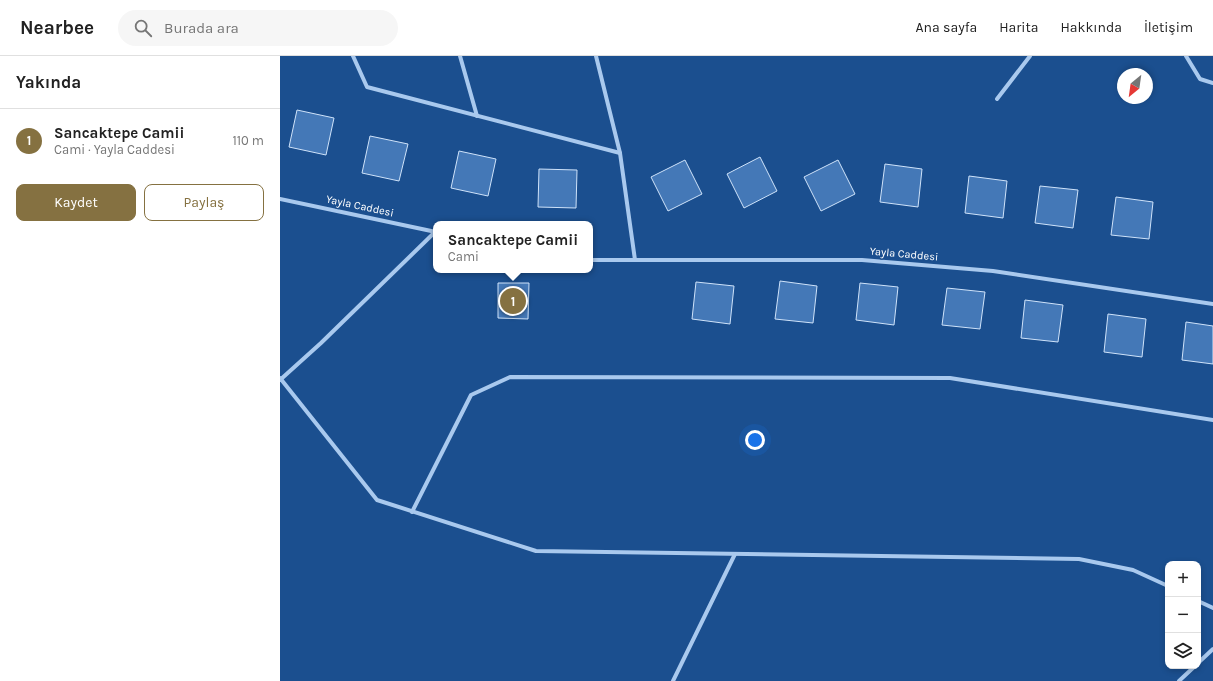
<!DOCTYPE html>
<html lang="tr">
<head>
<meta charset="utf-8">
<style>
	body { margin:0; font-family:Karla,sans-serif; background:#f6f6f6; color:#222 }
	.controls { position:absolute; right:12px; bottom:12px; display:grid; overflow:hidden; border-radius:8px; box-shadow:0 2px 6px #0003 }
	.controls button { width:36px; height:36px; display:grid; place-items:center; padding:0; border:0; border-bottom:1px solid #e0e0e0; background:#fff; color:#222; font:20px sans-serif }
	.compass { position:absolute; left:837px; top:12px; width:36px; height:36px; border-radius:50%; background:#fff; box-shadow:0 2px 6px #0003; rotate:209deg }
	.you { position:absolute; left:475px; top:384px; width:14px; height:14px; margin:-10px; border:3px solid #fff; border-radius:50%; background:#1a73e8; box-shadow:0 0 0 6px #1a73e833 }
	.badge { display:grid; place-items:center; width:26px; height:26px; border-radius:50%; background:#857141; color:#fff; font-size:13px; font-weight:700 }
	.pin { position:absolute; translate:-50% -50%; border:2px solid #fff; box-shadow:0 1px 4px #0006 }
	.popup { position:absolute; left:153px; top:165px; width:160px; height:52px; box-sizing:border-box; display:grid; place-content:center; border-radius:8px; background:#fff; filter:drop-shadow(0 1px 3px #0005); font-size:13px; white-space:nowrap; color:#767676 }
	.popup b { font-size:15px; color:#222 }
	.popup::after { content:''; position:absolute; left:50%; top:100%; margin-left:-8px; border:8px solid transparent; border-top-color:#fff }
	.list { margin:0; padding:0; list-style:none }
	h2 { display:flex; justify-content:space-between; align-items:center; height:52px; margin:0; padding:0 16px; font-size:17px }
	h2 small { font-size:13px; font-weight:400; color:#767676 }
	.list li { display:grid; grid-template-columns:26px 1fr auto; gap:12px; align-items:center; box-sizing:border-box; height:64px; padding:0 16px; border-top:1px solid #e0e0e0 }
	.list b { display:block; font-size:15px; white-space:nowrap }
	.list p { margin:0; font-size:13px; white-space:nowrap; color:#767676 }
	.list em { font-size:13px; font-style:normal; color:#767676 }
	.actions { display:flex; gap:8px; padding:12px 16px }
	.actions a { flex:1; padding:9px 0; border:1px solid #857141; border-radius:8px; text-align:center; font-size:14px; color:#857141 }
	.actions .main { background:#857141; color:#fff }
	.icon { flex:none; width:22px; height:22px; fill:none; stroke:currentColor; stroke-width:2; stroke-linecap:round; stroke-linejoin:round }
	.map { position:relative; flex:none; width:933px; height:625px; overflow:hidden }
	header { display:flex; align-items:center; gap:24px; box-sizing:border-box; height:56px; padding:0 20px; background:#fff; border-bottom:1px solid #e0e0e0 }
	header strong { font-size:19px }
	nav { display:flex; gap:22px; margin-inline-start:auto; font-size:14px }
	.search { width:280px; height:36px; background:#f6f6f6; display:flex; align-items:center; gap:10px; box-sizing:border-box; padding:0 14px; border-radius:22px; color:#767676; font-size:15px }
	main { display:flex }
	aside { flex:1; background:#fff }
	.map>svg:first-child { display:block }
	.building { fill:#4478b7; stroke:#cfe3fa }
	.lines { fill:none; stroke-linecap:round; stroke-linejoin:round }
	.street { stroke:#a9c9ee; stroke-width:4 }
	.labels { text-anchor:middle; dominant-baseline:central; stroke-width:3; stroke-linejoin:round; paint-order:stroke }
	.street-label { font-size:11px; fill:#fff; stroke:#1b4f8f }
</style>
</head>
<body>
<header>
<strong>Nearbee</strong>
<div class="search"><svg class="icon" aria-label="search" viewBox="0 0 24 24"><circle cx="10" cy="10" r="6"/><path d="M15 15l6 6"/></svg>Burada ara</div>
<nav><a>Ana sayfa</a><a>Harita</a><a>Hakkında</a><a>İletişim</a></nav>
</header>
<main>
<aside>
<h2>Yakında<small></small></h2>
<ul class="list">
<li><span class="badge">1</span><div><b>Sancaktepe Camii</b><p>Cami · Yayla Caddesi</p></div><em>110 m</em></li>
</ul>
<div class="actions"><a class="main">Kaydet</a><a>Paylaş</a></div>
</aside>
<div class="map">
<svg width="933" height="625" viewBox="0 0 933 625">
	<rect width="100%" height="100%" fill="#1b4f8f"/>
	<g class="building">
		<path d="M 17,54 L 54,62 L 46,99 L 9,91 Z"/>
		<path d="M 90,80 L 128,88 L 119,125 L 82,117 Z"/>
		<path d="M 179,95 L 216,103 L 208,140 L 171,132 Z"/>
		<path d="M 480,101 L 497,135 L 464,152 L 447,118 Z"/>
		<path d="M 405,104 L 422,138 L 388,155 L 371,121 Z"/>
		<path d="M 558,104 L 575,138 L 541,155 L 524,121 Z"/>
		<path d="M 605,108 L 642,113 L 638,151 L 600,146 Z"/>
		<path d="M 259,113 L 297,114 L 296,152 L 258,151 Z"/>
		<path d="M 689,120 L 727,125 L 723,162 L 685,157 Z"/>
		<path d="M 760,130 L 798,134 L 793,172 L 755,167 Z"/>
		<path d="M 836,141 L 873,146 L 869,183 L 831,179 Z"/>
		<path d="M 500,225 L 537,230 L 533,267 L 495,263 Z"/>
		<path d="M 416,226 L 454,230 L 450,268 L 412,263 Z"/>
		<path d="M 218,227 L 249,227 L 248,263 L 218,262 Z"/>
		<path d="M 580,227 L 618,231 L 614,269 L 576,264 Z"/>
		<path d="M 667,232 L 705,236 L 700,273 L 662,269 Z"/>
		<path d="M 745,244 L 783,249 L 778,286 L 741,282 Z"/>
		<path d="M 828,258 L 866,263 L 862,301 L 824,296 Z"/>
		<path d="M 906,266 L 933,270 L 933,308 L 902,304 Z"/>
	</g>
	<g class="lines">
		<g class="street">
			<path d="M 73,0 L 87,31 L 340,97"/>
			<path d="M 180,0 L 197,60"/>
			<path d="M 316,0 L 340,97 L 355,204"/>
			<path d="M 906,0 L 920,23 L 933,27"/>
			<path d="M 717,43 L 750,0"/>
			<path d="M 0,143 L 156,176"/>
			<path d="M 310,204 L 582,204 L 713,215 L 933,248"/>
			<path d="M 0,322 L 97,444 L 256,495 L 799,503 L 853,514 L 888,530"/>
			<path d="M 0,324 L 41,287 L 155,176"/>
			<path d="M 132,456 L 191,339 L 230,321 L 670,322 L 933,364"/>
			<path d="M 918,545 L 933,552"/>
			<path d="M 918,607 L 933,593"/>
			<path d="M 393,625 L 455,498"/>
			<path d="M 899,625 L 915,610"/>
		</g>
	</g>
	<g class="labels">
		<g class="street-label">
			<text transform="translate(80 150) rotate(12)">Yayla Caddesi</text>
			<text transform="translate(624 198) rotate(5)">Yayla Caddesi</text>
		</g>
	</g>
</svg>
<div class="controls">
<button>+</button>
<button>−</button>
<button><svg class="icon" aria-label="layers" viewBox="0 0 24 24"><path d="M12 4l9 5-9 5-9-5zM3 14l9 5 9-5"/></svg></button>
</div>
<svg class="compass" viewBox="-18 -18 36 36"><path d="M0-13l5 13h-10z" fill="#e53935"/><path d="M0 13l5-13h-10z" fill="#767676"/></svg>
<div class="you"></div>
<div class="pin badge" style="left:233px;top:245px">1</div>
<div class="popup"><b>Sancaktepe Camii</b>Cami</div>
</div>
</main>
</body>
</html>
